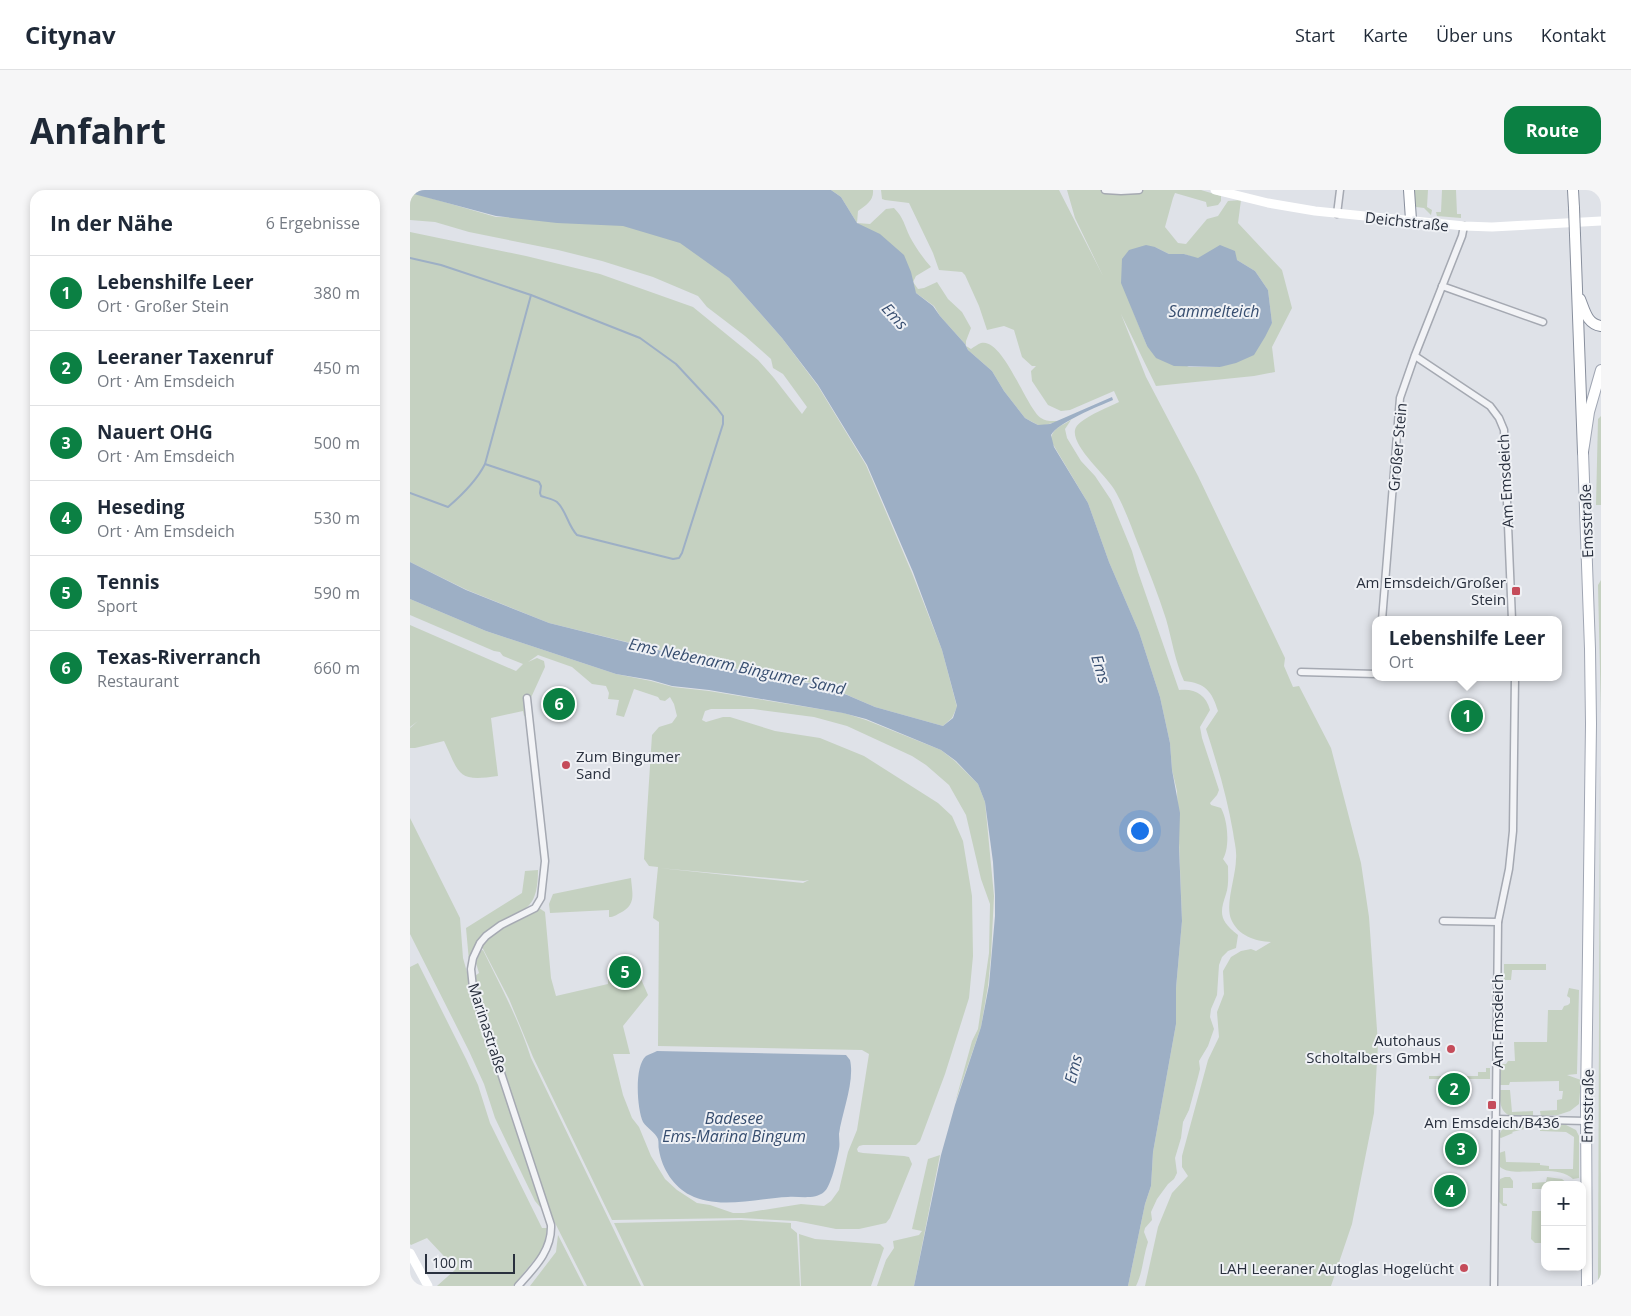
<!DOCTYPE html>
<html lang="de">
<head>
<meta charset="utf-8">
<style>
	body { margin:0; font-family:"Open Sans",sans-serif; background:#f6f6f7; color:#1f2937 }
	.controls { position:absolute; right:15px; bottom:15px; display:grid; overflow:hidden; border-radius:10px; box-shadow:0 2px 8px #0003 }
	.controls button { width:45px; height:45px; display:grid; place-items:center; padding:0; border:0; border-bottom:1px solid #e0e1e3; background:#fff; color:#1f2937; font:25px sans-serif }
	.scale { position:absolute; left:15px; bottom:12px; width:90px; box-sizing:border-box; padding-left:5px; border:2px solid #29303e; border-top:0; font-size:14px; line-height:18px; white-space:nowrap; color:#29303e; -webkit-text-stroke:4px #eff1f5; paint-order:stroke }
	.you { position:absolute; left:729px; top:640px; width:18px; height:18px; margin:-12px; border:4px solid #fff; border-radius:50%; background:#1a73e8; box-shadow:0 0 0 8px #1a73e833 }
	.badge { display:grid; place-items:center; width:32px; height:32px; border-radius:50%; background:#0b8043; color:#fff; font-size:16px; font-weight:700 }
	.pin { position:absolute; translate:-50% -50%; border:2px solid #fff; box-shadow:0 1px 5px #0006 }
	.popup { position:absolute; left:962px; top:426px; width:190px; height:65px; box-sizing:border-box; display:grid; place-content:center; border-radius:10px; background:#fff; filter:drop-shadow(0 1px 4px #0005); font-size:16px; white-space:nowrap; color:#747a83 }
	.popup b { font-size:19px; color:#1f2937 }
	.popup::after { content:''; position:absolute; left:50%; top:100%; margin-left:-10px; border:10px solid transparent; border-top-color:#fff }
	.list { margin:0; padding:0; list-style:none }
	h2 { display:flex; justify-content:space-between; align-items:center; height:65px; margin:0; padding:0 20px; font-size:21px }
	h2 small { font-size:16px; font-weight:400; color:#747a83 }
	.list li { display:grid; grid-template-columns:32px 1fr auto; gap:15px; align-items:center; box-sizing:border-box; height:75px; padding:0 20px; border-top:1px solid #e0e1e3 }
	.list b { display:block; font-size:19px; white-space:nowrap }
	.list p { margin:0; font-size:16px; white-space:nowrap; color:#747a83 }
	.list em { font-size:16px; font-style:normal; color:#747a83 }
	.map { position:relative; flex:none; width:1191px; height:1096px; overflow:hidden; border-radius:15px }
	header { display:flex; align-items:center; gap:30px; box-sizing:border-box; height:70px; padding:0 25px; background:#fff; border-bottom:1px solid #e0e1e3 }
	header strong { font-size:24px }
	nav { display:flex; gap:28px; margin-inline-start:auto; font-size:18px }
	.intro { display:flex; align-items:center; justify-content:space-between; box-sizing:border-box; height:120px; padding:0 30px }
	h1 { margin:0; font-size:35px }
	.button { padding:12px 22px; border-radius:15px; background:#0b8043; color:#fff; font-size:18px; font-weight:700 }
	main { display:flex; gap:30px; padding:0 30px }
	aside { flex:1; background:#fff; border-radius:15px; box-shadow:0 2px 8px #0003 }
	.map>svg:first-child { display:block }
	.green { fill:#c5d1c1; fill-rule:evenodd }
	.water { fill:#9dafc5 }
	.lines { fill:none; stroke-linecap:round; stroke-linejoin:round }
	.stream { stroke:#9dafc5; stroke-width:2 }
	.minor-casing { stroke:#a5a9b2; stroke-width:9 }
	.primary-casing { stroke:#a0a6b3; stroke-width:12 }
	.trunk-casing { stroke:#888f9d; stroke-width:12 }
	.minor { stroke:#f2f3f6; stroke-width:6 }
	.secondary { stroke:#fff; stroke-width:9 }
	.primary { stroke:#fff; stroke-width:10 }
	.trunk { stroke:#fff; stroke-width:10 }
	.trunk-bridge-casing { stroke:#888f9d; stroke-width:12; stroke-linecap:butt }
	.trunk-bridge { stroke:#fff; stroke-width:10 }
	.poi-dot { fill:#c54c5a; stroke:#eff1f5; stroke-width:2 }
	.labels { text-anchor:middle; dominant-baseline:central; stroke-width:4; stroke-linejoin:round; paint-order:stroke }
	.street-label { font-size:15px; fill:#29303e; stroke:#eff1f5 }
	.poi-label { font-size:15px; fill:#29303e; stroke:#eff1f5; text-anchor:end }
	.water-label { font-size:16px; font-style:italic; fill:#364d6f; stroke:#eff1f5 }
</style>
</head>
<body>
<header>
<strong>Citynav</strong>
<nav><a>Start</a><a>Karte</a><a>Über uns</a><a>Kontakt</a></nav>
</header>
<div class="intro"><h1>Anfahrt</h1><a class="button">Route</a></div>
<main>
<aside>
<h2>In der Nähe<small>6 Ergebnisse</small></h2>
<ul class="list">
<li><span class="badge">1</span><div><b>Lebenshilfe Leer</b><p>Ort · Großer Stein</p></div><em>380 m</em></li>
<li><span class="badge">2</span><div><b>Leeraner Taxenruf</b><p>Ort · Am Emsdeich</p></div><em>450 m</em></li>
<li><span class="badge">3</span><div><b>Nauert OHG</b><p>Ort · Am Emsdeich</p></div><em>500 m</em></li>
<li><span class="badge">4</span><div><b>Heseding</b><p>Ort · Am Emsdeich</p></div><em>530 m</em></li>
<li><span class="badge">5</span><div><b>Tennis</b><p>Sport</p></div><em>590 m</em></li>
<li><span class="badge">6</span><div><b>Texas-Riverranch</b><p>Restaurant</p></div><em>660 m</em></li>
</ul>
</aside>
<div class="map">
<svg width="1191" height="1096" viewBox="0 0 1191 1096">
	<rect width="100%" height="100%" fill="#dfe2e8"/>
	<g class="green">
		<path d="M 421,0 L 463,0 C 464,11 456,15 448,21 L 447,33 L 460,34 L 476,19 L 484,18 C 494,28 494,35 500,47 C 506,58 513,68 521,77 L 506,86 L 503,92 L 508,99 L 514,98 L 527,92 L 538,109 L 552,122 L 561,138 L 556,151 L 556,156 L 561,159 C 564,157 568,154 571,153 C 593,147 616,218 631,228 C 636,232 643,231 650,231 L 635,235 L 628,235 L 615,228 L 594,201 L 582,181 L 558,160 L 555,154 L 530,126 L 524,116 L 506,103 L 454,38 L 447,33 L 431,7 Z"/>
		<path d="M 471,0 L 649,0 L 693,86 L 665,28 L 657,0 L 791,0 L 811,6 L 811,11 L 808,15 L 797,17 L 796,12 L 765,3 L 763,8 L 755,37 L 768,53 L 776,54 L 797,29 L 808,26 L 818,11 L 831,10 L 828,33 L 872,80 L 882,118 L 862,157 L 865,182 L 844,186 L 746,196 L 711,124 L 736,187 L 788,286 L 875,468 L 874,476 L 883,497 L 889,496 L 921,558 L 951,673 L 959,727 L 968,854 L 964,923 L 942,1034 L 921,1096 L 735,1096 L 748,1037 L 762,1003 L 778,986 L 772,977 L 772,966 L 798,870 L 809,847 L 807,822 L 814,804 L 813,781 L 821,767 L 831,761 L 841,759 L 846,761 L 861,752 C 845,751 828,746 821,729 C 815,714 826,686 826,669 C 827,660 824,651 823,642 C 817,607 807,573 796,539 L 808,521 C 802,501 795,493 774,491 C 765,471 762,450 756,429 C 748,404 738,379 728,354 C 721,336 714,316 704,299 C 695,284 662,257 665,240 C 667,229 699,217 709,212 L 704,201 L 660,220 L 651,221 L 638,215 L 622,191 L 621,181 L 626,176 L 622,176 L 612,167 L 604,140 L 594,136 L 577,140 L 569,116 L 555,85 L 552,82 L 529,80 L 523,63 L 499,13 L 475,10 L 472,9 ZM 745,57 L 759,64 L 774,64 L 788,69 L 827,70 L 845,81 L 858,100 L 862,133 L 810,177 L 779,177 L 737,156 L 721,116 Z"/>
		<path d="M 1002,0 L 1018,0 L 1017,17 L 1022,20 L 1021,25 L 1014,18 L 1006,17 Z"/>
		<path d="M 1032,0 L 1046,0 L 1047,24 L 1051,24 L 1051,28 L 1027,26 L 1026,22 L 1031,22 Z"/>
		<path d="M 0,3 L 10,5 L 86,27 L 243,29 L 271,48 L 319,88 L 372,148 L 408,196 L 456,275 L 502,383 L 532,460 L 547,517 L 542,528 L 533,536 L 465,517 L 435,504 L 408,494 L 344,483 L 139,433 L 57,400 L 0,372 L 0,42 L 116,66 L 190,84 L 283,117 L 348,170 L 364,188 L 392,224 L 397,217 L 373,184 L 363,178 L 361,169 L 335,146 L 297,117 L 288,106 L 243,87 L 192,71 L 148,60 L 59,42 L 25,32 L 0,30 Z"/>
		<path d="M 1191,226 L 1191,315 L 1186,315 L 1188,229 Z"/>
		<path d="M 661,230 L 655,239 L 657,248 L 671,271 L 685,286 L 701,310 L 722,361 L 728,382 L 769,500 C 784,498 796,504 800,520 L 790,537 L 792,548 L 809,600 L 807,605 L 800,613 L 801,615 L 811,618 C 818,631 820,657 813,669 L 818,676 C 818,685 819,695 816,704 C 809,724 810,731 828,745 L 826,758 L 818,761 L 812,767 L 809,775 L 807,805 L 801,819 L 800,827 L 804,839 L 798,856 L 789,871 L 790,879 L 788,887 L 779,920 L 773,932 L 771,948 L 765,968 L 767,983 L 764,989 L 758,994 L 747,1009 L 741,1022 L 742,1030 L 735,1038 L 734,1042 L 738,1052 C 733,1067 733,1082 726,1096 L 718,1096 L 735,1014 L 741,996 L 743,962 L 766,834 L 766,798 L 772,731 L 767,601 L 762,580 L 760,553 L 750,507 L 729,442 L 699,372 L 678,313 L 641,251 C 641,239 651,236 661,230 Z"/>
		<path d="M 1191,390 L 1191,524 L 1188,395 Z"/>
		<path d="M 0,409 L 76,441 L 206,484 L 241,491 L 263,497 L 299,501 L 434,523 L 456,530 L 531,560 L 545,571 L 568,594 L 575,612 L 584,706 L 581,765 L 578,796 L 571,837 L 545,913 L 562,851 L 568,839 L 579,763 L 580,714 L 571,689 L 556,625 L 539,595 L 516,575 L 502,566 L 437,536 L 404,527 L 343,519 L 301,519 L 295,521 L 292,530 L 296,532 L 313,527 L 320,527 L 365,541 L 410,548 L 454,566 L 528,613 L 542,626 L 553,651 L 562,706 L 563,766 L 559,808 L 535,884 L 510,951 L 506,955 L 453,955 L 449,956 L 447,959 L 448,962 L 453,963 L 494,966 L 499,967 L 502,974 L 480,1028 L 476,1033 L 449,1039 L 426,1039 L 386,1031 L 331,1028 L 202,1030 L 123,867 L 99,809 L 72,757 C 84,736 109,728 129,718 L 135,722 L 141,788 L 146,806 L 198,794 L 198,775 L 230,774 L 231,789 L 238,805 L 213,836 L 220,864 L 203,864 L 213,905 L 222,928 L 229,937 L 241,966 L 255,989 L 267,1000 L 287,1013 L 300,1015 L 323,1023 L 334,1023 L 391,1014 L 414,1016 L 421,1011 L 429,1000 L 438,962 L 447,940 L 459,864 L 452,860 L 248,856 L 249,732 L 243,728 L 248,677 L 239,676 L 234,669 L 242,545 L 249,537 L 262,533 L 267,526 L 264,514 L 260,507 L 255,511 L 250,510 L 248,507 L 224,499 L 214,527 L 206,525 L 209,510 L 198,509 L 199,503 L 196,496 L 182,494 L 162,477 L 128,465 L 118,472 L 127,468 L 134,471 L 135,477 L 119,512 L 116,525 L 114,526 L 113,521 L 81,528 L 88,586 C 47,592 50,585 34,551 L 5,558 L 0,558 L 0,538 L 8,531 L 0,537 L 0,435 L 106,481 L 113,474 L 93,466 L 90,462 L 84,461 L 0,425 ZM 249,678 L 394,691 L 399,690 L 393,693 Z"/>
		<path d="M 1190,569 L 1191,1096 L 1188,1096 Z"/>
		<path d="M 0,628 L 50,728 L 53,768 L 62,800 L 87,873 L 69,840 L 87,876 L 132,1016 L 130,1017 L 125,1011 L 85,928 L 74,894 L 59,861 L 0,744 Z"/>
		<path d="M 128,680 C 128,732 104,715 75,743 C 68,750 64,762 59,771 L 56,738 L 112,703 L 115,681 Z"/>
		<path d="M 221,688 C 222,703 227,715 210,723 C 206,725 204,727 199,727 L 199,720 L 140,723 L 139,714 L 143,704 Z"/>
		<path d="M 73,760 C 90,795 109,830 121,868 L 231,1096 L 177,1096 L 142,1027 L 66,793 L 65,786 L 69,783 L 66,773 L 70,761 Z"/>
		<path d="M 8,773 L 56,869 L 68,895 L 80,933 L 132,1038 L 137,1038 L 134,1058 L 103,1096 L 27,1096 L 46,1079 L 17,1048 L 1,1055 L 0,1054 L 0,777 Z"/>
		<path d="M 1094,774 L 1136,774 L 1136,780 L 1102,780 L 1101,790 L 1094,790 Z"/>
		<path d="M 1159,798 L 1169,800 L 1167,884 L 1157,885 L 1171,890 L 1169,914 L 1160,921 L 1148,925 L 1131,926 L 1130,921 L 1147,920 L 1147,910 L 1152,909 L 1153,901 L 1149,901 L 1149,891 L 1100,892 L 1099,895 L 1089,895 L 1090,874 L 1096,874 L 1098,871 L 1105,871 L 1104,852 L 1137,852 L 1138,820 L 1152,820 L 1154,816 L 1158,815 L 1160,813 L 1160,808 L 1157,806 Z"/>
		<path d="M 1076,878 L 1080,878 L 1080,889 L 1019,889 L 1019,886 L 1068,886 L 1068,882 L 1076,882 Z"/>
		<path d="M 1089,900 L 1100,900 L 1102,922 L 1123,921 L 1123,926 C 1099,927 1090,929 1089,900 Z"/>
		<path d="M 1115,933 L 1118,936 L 1118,938 L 1102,942 L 1103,943 L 1091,948 L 1089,947 C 1092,933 1103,933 1115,933 Z"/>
		<path d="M 1132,934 L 1156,935 L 1166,940 L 1169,946 L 1169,988 L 1163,989 C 1145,972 1104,989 1090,977 L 1089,963 L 1095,961 L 1096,972 L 1130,973 L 1130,975 L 1139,976 L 1139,979 L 1163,979 L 1164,947 L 1156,942 L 1130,941 L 1130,935 Z"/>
		<path d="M 530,965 L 504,1096 L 467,1096 L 476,1070 L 484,1058 L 483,1051 L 509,1045 L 512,1041 L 502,1039 L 518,969 Z"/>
		<path d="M 1095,987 L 1100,987 L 1103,991 L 1103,998 L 1093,998 L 1093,1013 L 1097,1014 L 1097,1016 L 1093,1016 L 1089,1012 L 1089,992 L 1090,989 Z"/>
		<path d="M 1137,987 L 1152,989 L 1159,995 L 1135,995 L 1135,999 L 1122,999 L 1122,993 L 1136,992 Z"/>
		<path d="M 1122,1021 L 1135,1021 L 1135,1053 L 1125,1053 L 1121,1049 Z"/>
		<path d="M 331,1030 L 381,1033 L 381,1038 L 387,1043 L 390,1096 L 234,1096 L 204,1033 Z"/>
		<path d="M 389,1044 L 405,1049 L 470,1054 L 474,1058 L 461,1096 L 391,1096 Z"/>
		<path d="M 148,1045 L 174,1096 L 120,1096 L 146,1062 Z"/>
	</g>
	<g class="water">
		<path d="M 0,0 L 421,0 L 431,7 L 447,33 L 470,44 L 494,65 L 501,82 L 506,103 L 523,116 L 530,126 L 555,154 L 558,160 L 582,181 L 594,201 L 615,228 L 622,232 L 628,235 L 640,234 L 702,207 L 703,210 C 689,216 647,233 641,245 L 644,257 L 678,313 L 699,372 L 729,442 L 750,507 L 760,553 L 762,580 L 770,623 L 769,657 L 772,731 L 766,798 L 766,834 L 743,962 L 741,996 L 735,1014 L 718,1096 L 504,1096 L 531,965 L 545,915 L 571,837 L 579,795 L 585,726 L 585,705 L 583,672 L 575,612 L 568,594 L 546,571 L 531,560 L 456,529 L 433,523 L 299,500 L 262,496 L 241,490 L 206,484 L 76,441 L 0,409 L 0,372 L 56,400 L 139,433 L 344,484 L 408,495 L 437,505 L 465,517 L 533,536 L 543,528 L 547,516 L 532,460 L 503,382 L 457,275 L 408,195 L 372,148 L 319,88 L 270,53 L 213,36 L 147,33 L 86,26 L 0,3 Z"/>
		<path d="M 736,55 L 745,57 L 759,64 L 774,64 L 788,68 L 810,55 L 825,61 L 827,70 L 845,81 L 858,100 L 862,133 L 855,147 L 844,165 L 826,173 L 810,177 L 764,176 L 746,168 L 737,156 L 711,93 L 712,69 L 719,60 Z"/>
		<path d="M 247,861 L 436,865 L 440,870 C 445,891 432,922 429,944 C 429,949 430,954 429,959 C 427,969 421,997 414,1002 C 405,1010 389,1006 378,1007 C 348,1008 308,1020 280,1005 C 264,997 252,979 249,960 C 248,956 249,953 248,949 C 245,942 237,938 233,932 C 227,919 224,876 236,866 C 239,864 244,863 247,861 Z"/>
	</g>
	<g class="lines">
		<g class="stream">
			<path d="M 0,68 L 31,75 L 121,105 L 75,274 C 67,290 52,305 38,317 L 0,303"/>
			<path d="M 75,274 L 129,292 L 131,296 L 130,303 L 131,306 C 136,308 143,309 147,312 C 156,320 158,336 167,345 L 263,369 L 269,368 L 272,363 L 313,234 L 313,226 L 307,218 L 266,174 L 230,148 L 121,105"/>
		</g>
		<defs>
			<g id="minor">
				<path d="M 695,0 L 711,1 L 729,0"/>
				<path d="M 927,24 L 930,0"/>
				<path d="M 1032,96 L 1133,132"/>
				<path d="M 1005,166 L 1080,216 L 1089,228 L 1094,240 L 1102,430"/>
				<path d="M 972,430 L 990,208 L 1005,165 L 1052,46 L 1054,36"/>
				<path d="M 891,482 L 966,484"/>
				<path d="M 1033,731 L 1088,732"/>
				<path d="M 1086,929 L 1176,931"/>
				<path d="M 108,1096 C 124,1078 142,1061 141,1035 L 63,798 L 61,779 L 63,768 L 70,753 L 76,746 L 91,735 L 125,718 L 131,708 L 135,671 L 117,508"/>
				<path d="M 1084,1096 L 1088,732 L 1099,679 L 1103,641 L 1105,487"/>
			</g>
			<path id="primary" d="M 1177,1096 L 1176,915 L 1181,534 L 1180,459 L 1173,262 L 1179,222 L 1191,180"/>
			<g id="trunk">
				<path d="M 999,0 L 1001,30"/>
				<path d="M 1163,0 L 1164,18"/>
				<path d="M 1165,45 L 1173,262"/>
				<path d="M 1170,109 C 1175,121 1177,134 1191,136"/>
			</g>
		</defs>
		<use href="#minor" class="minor-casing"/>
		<use href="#primary" class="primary-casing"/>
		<use href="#trunk" class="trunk-casing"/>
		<use href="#minor" class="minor"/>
		<g class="secondary">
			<path d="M 805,0 L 858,13 L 905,21 L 1054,36 L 1082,37 L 1191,31"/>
			<path d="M 0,1063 L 18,1096"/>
		</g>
		<use href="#primary" class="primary"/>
		<use href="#trunk" class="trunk"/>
		<defs>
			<path id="trunk-bridge" d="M 1164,18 L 1165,45"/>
		</defs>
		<use href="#trunk-bridge" class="trunk-bridge-casing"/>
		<use href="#trunk-bridge" class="trunk-bridge"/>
	</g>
	<g class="poi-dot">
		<rect x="1101" y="396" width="10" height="10" rx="2.5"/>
		<circle cx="156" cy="575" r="5"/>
		<circle cx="1041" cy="859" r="5"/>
		<rect x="1077" y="910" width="10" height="10" rx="2.5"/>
		<circle cx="1054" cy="1078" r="5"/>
	</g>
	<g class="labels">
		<g class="street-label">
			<text transform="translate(997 31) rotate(6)">Deichstraße</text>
			<text transform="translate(987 257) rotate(-85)">Großer Stein</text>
			<text transform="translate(1095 291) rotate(-93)">Am Emsdeich</text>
			<text transform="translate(1176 331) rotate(-92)">Emsstraße</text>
			<text transform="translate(1087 831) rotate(-90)">Am Emsdeich</text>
			<text transform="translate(78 838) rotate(72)">Marinastraße</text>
			<text transform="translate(1177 916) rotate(-89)">Emsstraße</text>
		</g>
		<g class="poi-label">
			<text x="1096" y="392">Am Emsdeich/Großer<tspan x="1096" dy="17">Stein</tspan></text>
			<text x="166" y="566" text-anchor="start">Zum Bingumer<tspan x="166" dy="17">Sand</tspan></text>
			<text x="1031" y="850">Autohaus<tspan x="1031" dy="17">Scholtalbers GmbH</tspan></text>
			<text x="1082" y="932" text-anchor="middle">Am Emsdeich/B436</text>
			<text x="1044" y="1078">LAH Leeraner Autoglas Hogelücht</text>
		</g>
		<g class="water-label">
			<text x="804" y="121">Sammelteich</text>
			<text transform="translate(485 126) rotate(48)">Ems</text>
			<text transform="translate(327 476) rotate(12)">Ems Nebenarm Bingumer Sand</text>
			<text transform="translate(691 479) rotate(73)">Ems</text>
			<text transform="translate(663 879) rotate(-76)">Ems</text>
			<text x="324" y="928">Badesee<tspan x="324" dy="18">Ems-Marina Bingum</tspan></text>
		</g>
	</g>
</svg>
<div class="controls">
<button>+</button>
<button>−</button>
</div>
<div class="scale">100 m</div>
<div class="you"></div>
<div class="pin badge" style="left:1057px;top:526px">1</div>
<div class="popup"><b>Lebenshilfe Leer</b>Ort</div>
<div class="pin badge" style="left:1044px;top:899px">2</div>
<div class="pin badge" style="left:1051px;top:959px">3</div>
<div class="pin badge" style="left:1040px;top:1001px">4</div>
<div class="pin badge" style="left:215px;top:782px">5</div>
<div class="pin badge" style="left:149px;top:514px">6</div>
</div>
</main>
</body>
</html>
